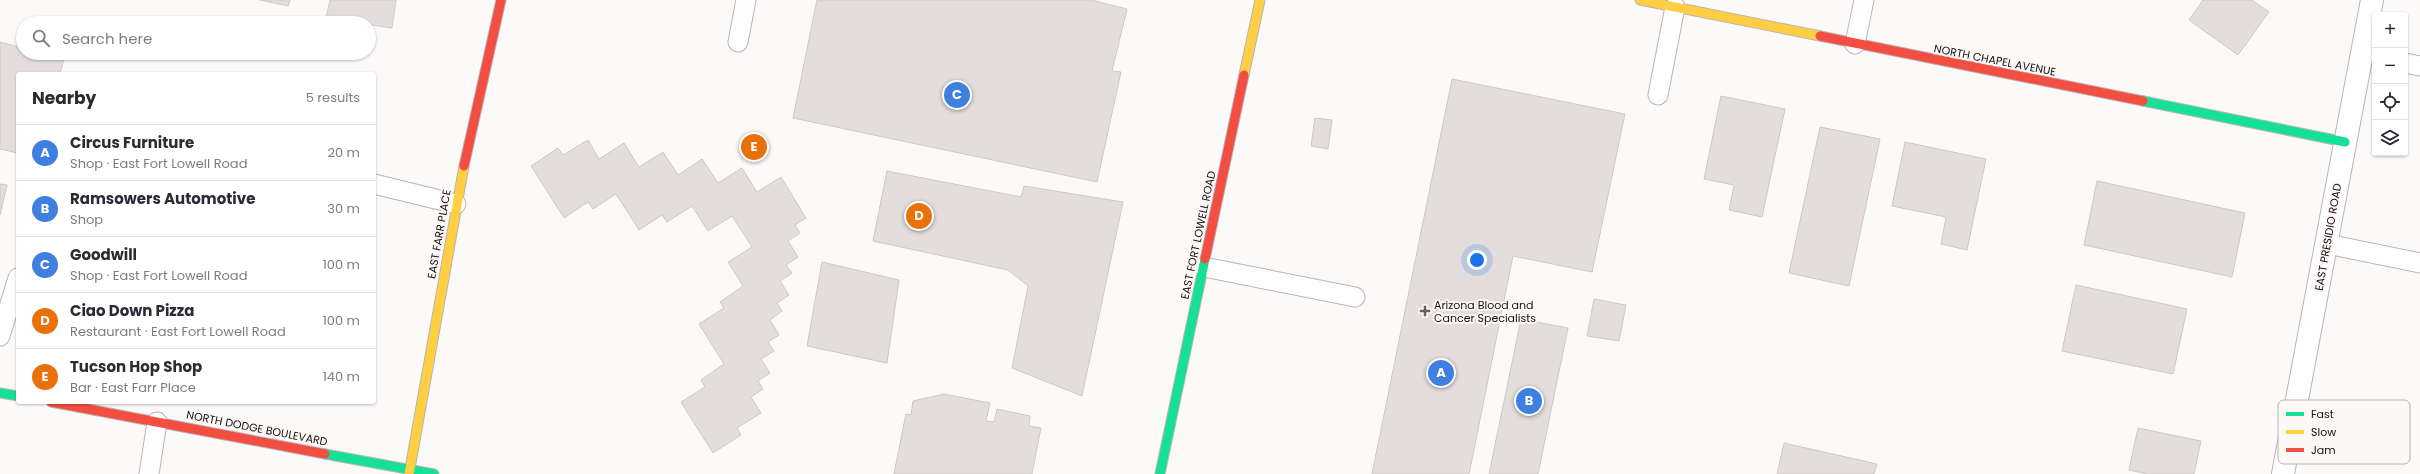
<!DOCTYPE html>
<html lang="en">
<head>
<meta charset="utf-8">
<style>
	body { margin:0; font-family:Poppins,sans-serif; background:#f2f2f3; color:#2b2b33 }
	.controls { position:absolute; right:12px; top:12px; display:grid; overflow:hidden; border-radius:4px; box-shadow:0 1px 3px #0004 }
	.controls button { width:36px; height:36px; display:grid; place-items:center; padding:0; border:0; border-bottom:1px solid #e1e1e2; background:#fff; color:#2b2b33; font:20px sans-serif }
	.you { position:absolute; left:1477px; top:260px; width:14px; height:14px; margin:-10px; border:3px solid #fff; border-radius:50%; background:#1a73e8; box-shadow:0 0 0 6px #1a73e833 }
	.badge { display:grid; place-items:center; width:26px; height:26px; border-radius:50%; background:#666160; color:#fff; font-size:13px; font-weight:700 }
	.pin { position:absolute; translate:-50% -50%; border:2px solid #fff; box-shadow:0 1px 4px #0006 }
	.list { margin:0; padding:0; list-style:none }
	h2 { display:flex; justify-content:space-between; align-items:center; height:52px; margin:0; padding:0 16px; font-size:17px }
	h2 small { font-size:13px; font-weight:400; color:#7c7c81 }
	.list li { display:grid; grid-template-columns:26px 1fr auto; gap:12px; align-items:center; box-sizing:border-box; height:56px; padding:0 16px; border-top:1px solid #e1e1e2 }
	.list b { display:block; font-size:15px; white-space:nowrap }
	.list p { margin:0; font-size:13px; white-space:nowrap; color:#7c7c81 }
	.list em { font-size:13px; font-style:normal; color:#7c7c81 }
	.icon { flex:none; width:22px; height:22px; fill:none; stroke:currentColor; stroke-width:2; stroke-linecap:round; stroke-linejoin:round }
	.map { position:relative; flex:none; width:2420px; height:474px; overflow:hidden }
	.search { position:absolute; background:#fff; box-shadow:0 1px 3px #0004; left:16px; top:16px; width:360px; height:44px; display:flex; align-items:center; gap:10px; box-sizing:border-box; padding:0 14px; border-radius:22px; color:#7c7c81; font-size:15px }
	.panel { position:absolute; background:#fff; box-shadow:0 1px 3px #0004; left:16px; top:72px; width:360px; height:332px; border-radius:4px }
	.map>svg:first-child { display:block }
	.building { fill:#e3dedd; stroke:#cec9c8 }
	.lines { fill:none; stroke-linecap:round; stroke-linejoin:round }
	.lane-casing { stroke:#bab4b4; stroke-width:21 }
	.street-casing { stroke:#bab4b4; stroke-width:24 }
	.fast-casing { stroke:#bab4b4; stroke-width:11 }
	.slow-casing { stroke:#bab4b4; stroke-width:11 }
	.jam-casing { stroke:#bab4b4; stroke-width:11 }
	.lane { stroke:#fffefe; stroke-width:19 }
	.street { stroke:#fffefe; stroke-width:22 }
	.fast { stroke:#16e098; stroke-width:9 }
	.slow { stroke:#ffcf43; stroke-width:9 }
	.jam { stroke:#f24e42; stroke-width:9 }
	.poi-dot { fill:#666160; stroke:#fdf8f8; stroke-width:1.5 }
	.labels { text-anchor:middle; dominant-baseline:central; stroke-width:4; stroke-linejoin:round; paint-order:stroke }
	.street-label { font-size:11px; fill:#160f0e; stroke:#fdf8f8 }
	.poi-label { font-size:11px; fill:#160f0e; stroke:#fdf8f8; text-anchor:start }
	.key { fill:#fdf8f8; stroke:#b8b2b2; stroke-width:1 }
	.key-label { font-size:11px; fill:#160f0e }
</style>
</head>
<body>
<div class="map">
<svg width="2420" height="474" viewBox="0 0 2420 474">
	<rect width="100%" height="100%" fill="#fcf9f9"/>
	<g class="building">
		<path d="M 260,0 L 290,0 L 288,6 Z"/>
		<path d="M 330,0 L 396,0 L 392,28 L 326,18 Z"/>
		<path d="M 817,0 L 1091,0 L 1127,9 L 1112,71 L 1121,72 L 1097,182 L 793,118 Z"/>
		<path d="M 2203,0 L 2252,0 L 2269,12 L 2238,55 L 2189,20 Z"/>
		<path d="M 0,42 L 23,48 L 23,53 L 45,53 L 64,58 L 60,74 L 18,74 L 18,153 L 0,149 Z"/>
		<path d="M 1452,79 L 1625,114 L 1592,272 L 1513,256 L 1469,474 L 1372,474 Z"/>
		<path d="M 1721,96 L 1785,109 L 1762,217 L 1729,210 L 1734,185 L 1704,179 Z"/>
		<path d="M 1315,118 L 1332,120 L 1328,149 L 1311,146 Z"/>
		<path d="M 1820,127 L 1880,139 L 1849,286 L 1789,273 Z"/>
		<path d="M 588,140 L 599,159 L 624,143 L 639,167 L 663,152 L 678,175 L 702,159 L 718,183 L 742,168 L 757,192 L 781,177 L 806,218 L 795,225 L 800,233 L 788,241 L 798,257 L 786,265 L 792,273 L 780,281 L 789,295 L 777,303 L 782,311 L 770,320 L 779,335 L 768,342 L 774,351 L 761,359 L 770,373 L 758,381 L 763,389 L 751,397 L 761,413 L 737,428 L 741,435 L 713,453 L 681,402 L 705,387 L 701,380 L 724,364 L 699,324 L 724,308 L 720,302 L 743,286 L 728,262 L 752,247 L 732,216 L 708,231 L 692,206 L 667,222 L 662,215 L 639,230 L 616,194 L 593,209 L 588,202 L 564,218 L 531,166 L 558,148 L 563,155 Z"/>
		<path d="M 1905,142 L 1986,159 L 1967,250 L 1941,244 L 1946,217 L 1892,206 Z"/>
		<path d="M 887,171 L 1021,197 L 1024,186 L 1123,202 L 1082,396 L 1012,368 L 1028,286 L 1008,270 L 873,241 Z"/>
		<path d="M 2097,181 L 2245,213 L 2232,277 L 2084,245 Z"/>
		<path d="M 0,184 L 7,185 L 0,215 Z"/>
		<path d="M 822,262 L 899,280 L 887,363 L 807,346 Z"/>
		<path d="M 2076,285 L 2187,309 L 2173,374 L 2062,351 Z"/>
		<path d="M 1594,299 L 1626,305 L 1619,341 L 1587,336 Z"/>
		<path d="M 1521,319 L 1568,328 L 1538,474 L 1489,474 Z"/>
		<path d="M 944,394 L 990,403 L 986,421 L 994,422 L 997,409 L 1030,416 L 1029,426 L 1041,428 L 1032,474 L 894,474 L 906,414 L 911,415 L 913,401 Z"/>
		<path d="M 2138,428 L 2201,441 L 2194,474 L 2147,474 L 2129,470 Z"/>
		<path d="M 1784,443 L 1877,464 L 1874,474 L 1777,474 Z"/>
	</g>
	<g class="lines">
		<defs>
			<g id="lane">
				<path d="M 738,42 L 746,0"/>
				<path d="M 1855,44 L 1864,0"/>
				<path d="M 2405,63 L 2420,66"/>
				<path d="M 1658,95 L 1675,7"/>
				<path d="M 374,184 L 456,204"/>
				<path d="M 2327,244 L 2420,263"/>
				<path d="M 1204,267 L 1355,297"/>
				<path d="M 0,336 L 18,278"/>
				<path d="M 149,474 L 157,422"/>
			</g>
			<path id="street" d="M 2283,474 L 2372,0"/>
			<g id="fast">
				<path d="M 2143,101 L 2345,142"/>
				<path d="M 0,393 L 18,396"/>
				<path d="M 325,454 L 434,474"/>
				<path d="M 1160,474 L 1205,259"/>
			</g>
			<g id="slow">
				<path d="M 1640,0 L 1820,36"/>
				<path d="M 1244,75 L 1260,0"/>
				<path d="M 409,474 L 464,166"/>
			</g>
			<g id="jam">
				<path d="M 1820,36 L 2143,101"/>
				<path d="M 464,166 L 501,0"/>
				<path d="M 1205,259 L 1244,75"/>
				<path d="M 51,402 L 325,454"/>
			</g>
		</defs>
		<use href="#lane" class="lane-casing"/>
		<use href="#street" class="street-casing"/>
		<use href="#fast" class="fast-casing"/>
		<use href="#slow" class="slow-casing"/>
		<use href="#jam" class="jam-casing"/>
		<use href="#lane" class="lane"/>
		<use href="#street" class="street"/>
		<use href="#fast" class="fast"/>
		<use href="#slow" class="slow"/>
		<use href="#jam" class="jam"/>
	</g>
	<path class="poi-dot" d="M1423 305h4v4h4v4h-4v4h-4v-4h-4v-4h4z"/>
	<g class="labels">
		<g class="street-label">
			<text transform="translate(1995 60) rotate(11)">NORTH CHAPEL AVENUE</text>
			<text transform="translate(439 234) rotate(-80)">EAST FARR PLACE</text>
			<text transform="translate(1198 235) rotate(-78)">EAST FORT LOWELL ROAD</text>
			<text transform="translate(2328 237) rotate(-80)">EAST PRESIDIO ROAD</text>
			<text transform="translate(257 428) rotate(11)">NORTH DODGE BOULEVARD</text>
		</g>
		<g class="poi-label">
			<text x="1434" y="305">Arizona Blood and<tspan x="1434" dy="13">Cancer Specialists</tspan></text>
		</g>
	</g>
	<rect x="2278" y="400" width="132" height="64" rx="6" class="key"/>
	<rect x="2286" y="412" width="18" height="4" fill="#16e098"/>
	<rect x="2286" y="430" width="18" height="4" fill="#ffcf43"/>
	<rect x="2286" y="448" width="18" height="4" fill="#f24e42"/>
	<g class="key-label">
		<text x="2311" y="418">Fast</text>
		<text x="2311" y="436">Slow</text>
		<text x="2311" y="454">Jam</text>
	</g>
</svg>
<div class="controls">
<button>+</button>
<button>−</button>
<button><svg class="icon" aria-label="locate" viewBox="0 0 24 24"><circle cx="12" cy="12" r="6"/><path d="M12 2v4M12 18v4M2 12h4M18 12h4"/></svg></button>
<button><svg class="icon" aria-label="layers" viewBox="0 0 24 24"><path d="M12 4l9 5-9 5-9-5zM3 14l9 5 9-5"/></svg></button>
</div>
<div class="you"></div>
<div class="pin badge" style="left:1441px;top:373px;background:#3f7fe0">A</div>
<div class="pin badge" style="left:1529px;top:401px;background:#3f7fe0">B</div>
<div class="pin badge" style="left:957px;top:95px;background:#3f7fe0">C</div>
<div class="pin badge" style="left:919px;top:216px;background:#e8710a">D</div>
<div class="pin badge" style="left:754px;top:147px;background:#e8710a">E</div>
<div class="search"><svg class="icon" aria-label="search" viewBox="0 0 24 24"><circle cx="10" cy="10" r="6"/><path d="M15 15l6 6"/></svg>Search here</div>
<section class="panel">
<h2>Nearby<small>5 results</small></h2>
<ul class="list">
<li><span class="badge" style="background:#3f7fe0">A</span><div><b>Circus Furniture</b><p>Shop · East Fort Lowell Road</p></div><em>20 m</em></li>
<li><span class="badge" style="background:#3f7fe0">B</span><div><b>Ramsowers Automotive</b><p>Shop</p></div><em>30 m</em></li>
<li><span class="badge" style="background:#3f7fe0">C</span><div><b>Goodwill</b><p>Shop · East Fort Lowell Road</p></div><em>100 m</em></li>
<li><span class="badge" style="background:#e8710a">D</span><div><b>Ciao Down Pizza</b><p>Restaurant · East Fort Lowell Road</p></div><em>100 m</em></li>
<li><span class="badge" style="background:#e8710a">E</span><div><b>Tucson Hop Shop</b><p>Bar · East Farr Place</p></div><em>140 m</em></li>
</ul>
</section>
</div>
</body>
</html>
